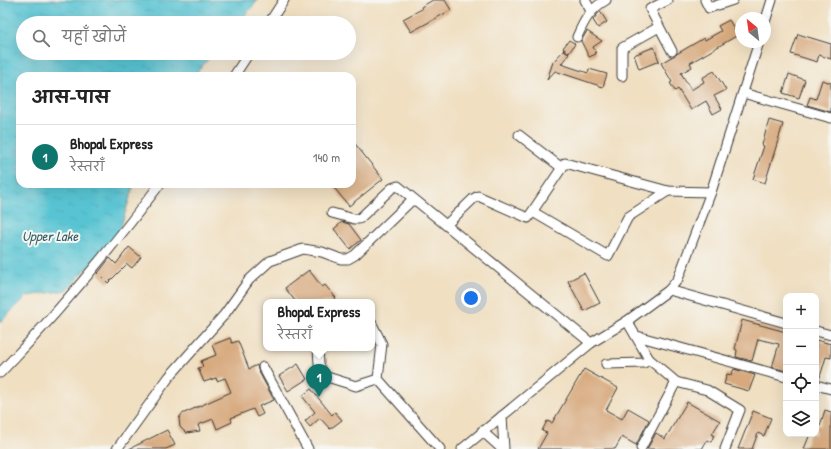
<!DOCTYPE html>
<html lang="hi">
<head>
<meta charset="utf-8">
<style>
	body { margin:0; font-family:"Patrick Hand","Playpen Sans Deva",sans-serif; background:#f6f6f6; color:#222 }
	.controls { position:absolute; right:12px; bottom:12px; display:grid; overflow:hidden; border-radius:8px; box-shadow:0 4px 16px #0002 }
	.controls button { width:36px; height:36px; display:grid; place-items:center; padding:0; border:0; border-bottom:1px solid #e0e0e0; background:#fff; color:#222; font:20px sans-serif }
	.compass { position:absolute; left:735px; top:12px; width:36px; height:36px; border-radius:50%; background:#fff; box-shadow:0 4px 16px #0002; rotate:331deg }
	.you { position:absolute; left:471px; top:298px; width:14px; height:14px; margin:-10px; border:3px solid #fff; border-radius:50%; background:#1a73e8; box-shadow:0 0 0 6px #1a73e833 }
	.badge { display:grid; place-items:center; width:26px; height:26px; border-radius:50%; background:#0f766e; color:#fff; font-size:13px; font-weight:700 }
	.pin { position:absolute; translate:-50% -33px; filter:drop-shadow(0 1px 2px #0008) }
	.pin::after { content:''; position:absolute; top:21px; width:14px; height:12px; background:inherit; clip-path:polygon(0 0,100% 0,50% 100%) }
	.popup { position:absolute; left:263px; top:299px; width:112px; height:52px; box-sizing:border-box; display:grid; place-content:center; border-radius:8px; background:#fff; filter:drop-shadow(0 1px 3px #0005); font-size:13px; white-space:nowrap; color:#767676 }
	.popup b { font-size:15px; color:#222 }
	.popup::after { content:''; position:absolute; left:50%; top:100%; margin-left:-8px; border:8px solid transparent; border-top-color:#fff }
	.list { margin:0; padding:0; list-style:none }
	h2 { display:flex; justify-content:space-between; align-items:center; height:52px; margin:0; padding:0 16px; font-size:17px }
	h2 small { font-size:13px; font-weight:400; color:#767676 }
	.list li { display:grid; grid-template-columns:26px 1fr auto; gap:12px; align-items:center; box-sizing:border-box; height:64px; padding:0 16px; border-top:1px solid #e0e0e0 }
	.list b { display:block; font-size:15px; white-space:nowrap }
	.list p { margin:0; font-size:13px; white-space:nowrap; color:#767676 }
	.list em { font-size:13px; font-style:normal; color:#767676 }
	.icon { flex:none; width:22px; height:22px; fill:none; stroke:currentColor; stroke-width:2; stroke-linecap:round; stroke-linejoin:round }
	.map { position:relative; flex:none; width:831px; height:449px; overflow:hidden }
	.search { position:absolute; background:#fff; box-shadow:0 4px 16px #0002; left:16px; top:16px; width:340px; height:44px; display:flex; align-items:center; gap:10px; box-sizing:border-box; padding:0 14px; border-radius:22px; color:#767676; font-size:15px }
	.panel { position:absolute; background:#fff; box-shadow:0 4px 16px #0002; left:16px; top:72px; width:340px; height:116px; border-radius:12px }
	.map>svg:first-child { display:block }
	.water { fill:url(#water-ripples); stroke:#3a7078 }
	.building { fill:#d7a97d }
	.lines { fill:none; stroke-linecap:round; stroke-linejoin:round }
	.minor-casing { stroke:#3c3935; stroke-width:11 }
	.minor { stroke:#fff; stroke-width:9 }
	.labels { text-anchor:middle; dominant-baseline:central; stroke-width:4; stroke-linejoin:round; paint-order:stroke }
	.water-label { font-size:14px; font-style:italic; fill:#345f65; stroke:#f6f6f2 }
</style>
</head>
<body>
<div class="map">
<svg width="831" height="449" viewBox="0 0 831 449">
	<defs>
		<pattern id="water-ripples" width="26" height="14" patternUnits="userSpaceOnUse"><rect width="26" height="14" fill="#59c4d3"/><path d="M2 4q2-2 4 0t4 0M15 11q2-2 4 0t4 0" fill="none" stroke="#4da8b5"/></pattern>
	</defs>
	<rect width="100%" height="100%" fill="#f6f6f2"/>
	<filter id="ink" filterUnits="userSpaceOnUse"><feTurbulence type="fractalNoise" baseFrequency=".025" numOctaves="2"/><feDisplacementMap in="SourceGraphic" scale="8" xChannelSelector="R" yChannelSelector="G"/><feConvolveMatrix kernelMatrix="1 2 1 2 8 2 1 2 1" color-interpolation-filters="sRGB"/></filter>
	<filter id="wash" filterUnits="userSpaceOnUse"><feTurbulence type="fractalNoise" baseFrequency=".012" numOctaves="4" result="noise"/><feDisplacementMap in="SourceGraphic" scale="16" xChannelSelector="R" yChannelSelector="G"/><feGaussianBlur stdDeviation="0.9" result="paint"/><feColorMatrix in="noise" values="0 0 0 0 0 0 0 0 0 0 0 0 0 0 0 0 0 1.4 0 .05"/><feComposite in="paint" operator="in"/></filter>
	<g filter="url(#wash)">
		<rect width="100%" height="100%" fill="#f0dfc1"/>
		<path class="water" d="M 0,0 L 258,0 L 238,23 L 23,23 L 23,53 L 213,53 L 194,76 L 20,76 L 20,184 L 134,184 L 119,233 L 67,290 L 27,296 L 0,322 Z"/>
		<g id="blocks">
			<g class="building">
				<path d="M 433,0 L 445,0 L 451,10 L 411,32 L 403,19 L 422,9 L 421,7 Z"/>
				<path d="M 600,11 L 607,22 L 598,28 L 593,20 Z"/>
				<path d="M 729,20 L 738,35 L 690,63 L 692,67 L 681,73 L 691,90 L 704,82 L 702,78 L 714,71 L 726,90 L 714,96 L 722,109 L 713,114 L 706,101 L 691,110 L 678,89 L 675,91 L 670,83 L 672,82 L 661,63 L 704,38 L 705,40 L 721,31 L 718,26 Z"/>
				<path d="M 587,31 L 602,41 L 593,47 L 596,54 L 589,57 L 581,41 Z"/>
				<path d="M 798,34 L 831,44 L 831,59 L 819,55 L 817,62 L 791,54 Z"/>
				<path d="M 569,40 L 575,44 L 569,53 L 563,48 Z"/>
				<path d="M 654,47 L 659,61 L 639,69 L 634,55 Z"/>
				<path d="M 564,50 L 569,54 L 561,64 L 588,73 L 589,69 L 607,74 L 603,87 L 555,71 L 547,80 L 553,62 Z"/>
				<path d="M 789,74 L 805,80 L 799,98 L 783,93 Z"/>
				<path d="M 822,80 L 831,83 L 831,112 L 807,105 L 810,97 L 816,99 Z"/>
				<path d="M 769,120 L 783,124 L 765,183 L 753,179 L 764,146 L 762,145 Z"/>
				<path d="M 352,140 L 383,179 L 349,206 L 331,184 L 352,184 Z"/>
				<path d="M 342,222 L 349,224 L 361,240 L 350,249 L 334,229 Z"/>
				<path d="M 129,247 L 141,257 L 132,268 L 127,264 L 108,283 L 98,273 L 110,258 L 116,264 Z"/>
				<path d="M 309,270 L 322,287 L 325,285 L 336,298 L 331,302 L 296,302 L 285,288 Z"/>
				<path d="M 584,273 L 600,303 L 584,311 L 568,281 Z"/>
				<path d="M 742,320 L 786,332 L 786,371 L 772,367 L 779,344 L 758,339 L 752,361 L 736,357 L 737,350 L 735,349 Z"/>
				<path d="M 230,338 L 232,343 L 238,341 L 249,369 L 257,365 L 258,370 L 274,400 L 259,406 L 263,414 L 257,417 L 253,409 L 231,418 L 232,422 L 217,429 L 213,419 L 198,425 L 200,431 L 186,433 L 180,427 L 179,418 L 182,414 L 231,392 L 225,378 L 217,381 L 216,378 L 204,382 L 198,368 L 203,367 L 201,361 L 216,355 L 212,345 Z"/>
				<path d="M 816,340 L 831,344 L 831,358 L 826,357 L 819,380 L 816,379 Z"/>
				<path d="M 298,364 L 307,379 L 288,391 L 279,376 Z"/>
				<path d="M 584,369 L 618,388 L 606,410 L 622,419 L 628,408 L 649,420 L 636,445 L 622,437 L 615,449 L 538,449 L 547,433 L 542,431 L 547,421 L 552,423 Z"/>
				<path d="M 734,369 L 755,375 L 749,391 L 724,384 L 727,374 L 731,375 Z"/>
				<path d="M 311,389 L 332,415 L 335,412 L 342,420 L 330,429 L 320,418 L 310,427 L 305,421 L 315,412 L 302,396 Z"/>
				<path d="M 687,402 L 720,421 L 712,434 L 714,435 L 711,442 L 707,440 L 702,449 L 647,449 L 656,433 L 665,439 Z"/>
				<path d="M 825,410 L 831,412 L 831,449 L 804,449 L 810,434 L 816,434 L 816,425 L 820,426 Z"/>
				<path d="M 753,411 L 771,418 L 764,436 L 758,433 L 752,449 L 738,449 Z"/>
				<path d="M 167,430 L 175,445 L 166,449 L 129,449 Z"/>
			</g>
		</g>
	</g>
	<g filter="url(#ink)">
		<use href="#blocks" fill-opacity="0" stroke="#3c3935" stroke-width="1"/>
		<g class="lines">
			<defs>
				<g id="minor">
					<path d="M 585,0 L 591,11"/>
					<path d="M 668,0 L 650,9 L 672,51"/>
					<path d="M 705,0 L 709,8 L 733,0"/>
					<path d="M 765,22 L 772,0"/>
					<path d="M 269,23 L 284,0"/>
					<path d="M 577,37 C 584,21 590,9 606,0"/>
					<path d="M 234,76 L 249,53"/>
					<path d="M 622,76 L 622,48 L 659,27"/>
					<path d="M 743,93 L 831,118"/>
					<path d="M 519,135 L 562,168"/>
					<path d="M 533,212 L 608,256 L 628,217 L 668,191"/>
					<path d="M 332,213 L 354,219 L 359,219 L 392,188 L 398,186 L 591,343"/>
					<path d="M 446,225 L 473,199 L 478,196 L 528,218 L 565,163 L 668,191 L 711,192"/>
					<path d="M 669,290 L 786,323"/>
					<path d="M 627,321 L 649,359 L 676,382 L 707,390 L 740,410 L 725,449"/>
					<path d="M 372,324 L 382,344 L 378,379 L 440,449"/>
					<path d="M 816,331 L 831,335"/>
					<path d="M 637,336 L 786,377"/>
					<path d="M 318,348 L 319,364 L 324,376 L 356,386 L 378,379"/>
					<path d="M 606,364 L 644,363 L 649,359"/>
					<path d="M 263,367 L 308,449"/>
					<path d="M 0,373 C 57,314 111,249 160,184"/>
					<path d="M 816,385 L 831,389"/>
					<path d="M 502,416 L 504,449"/>
					<path d="M 482,431 L 502,449"/>
					<path d="M 641,448 L 676,382"/>
					<path d="M 117,449 L 169,377 L 224,315 L 249,280 L 270,261 L 303,249 L 322,252 L 341,259 L 348,259 L 355,255 L 412,200 L 414,201"/>
					<path d="M 462,449 L 591,343 L 627,321 L 669,290 L 678,279 L 711,192 L 759,42"/>
				</g>
			</defs>
			<use href="#minor" class="minor-casing"/>
			<use href="#minor" class="minor"/>
		</g>
	</g>
	<g class="labels">
		<g class="water-label">
			<text x="50" y="235">Upper Lake</text>
		</g>
	</g>
</svg>
<div class="controls">
<button>+</button>
<button>−</button>
<button><svg class="icon" aria-label="locate" viewBox="0 0 24 24"><circle cx="12" cy="12" r="6"/><path d="M12 2v4M12 18v4M2 12h4M18 12h4"/></svg></button>
<button><svg class="icon" aria-label="layers" viewBox="0 0 24 24"><path d="M12 4l9 5-9 5-9-5zM3 14l9 5 9-5"/></svg></button>
</div>
<svg class="compass" viewBox="-18 -18 36 36"><path d="M0-13l5 13h-10z" fill="#e53935"/><path d="M0 13l5-13h-10z" fill="#767676"/></svg>
<div class="you"></div>
<div class="pin badge" style="left:319px;top:397px">1</div>
<div class="popup"><b>Bhopal Express</b>रेस्तराँ</div>
<div class="search"><svg class="icon" aria-label="search" viewBox="0 0 24 24"><circle cx="10" cy="10" r="6"/><path d="M15 15l6 6"/></svg>यहाँ खोजें</div>
<section class="panel">
<h2>आस-पास<small></small></h2>
<ul class="list">
<li><span class="badge">1</span><div><b>Bhopal Express</b><p>रेस्तराँ</p></div><em>140 m</em></li>
</ul>
</section>
</div>
</body>
</html>
